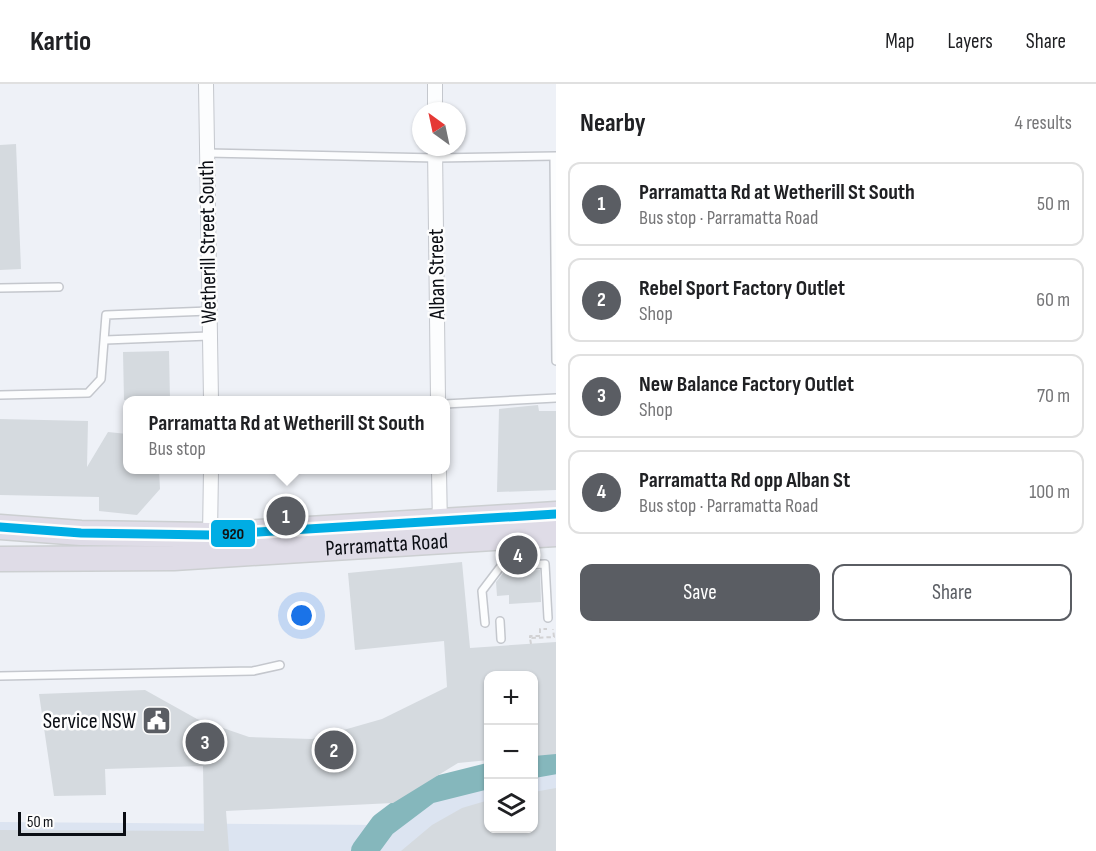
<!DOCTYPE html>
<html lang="en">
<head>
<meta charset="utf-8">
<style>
	body { margin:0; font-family:"Sofia Sans Condensed",sans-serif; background:#f6f6f6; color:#202124 }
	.controls { position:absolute; right:18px; bottom:18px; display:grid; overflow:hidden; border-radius:12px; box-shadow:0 2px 4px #0004 }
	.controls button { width:54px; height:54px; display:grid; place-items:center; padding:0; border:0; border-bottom:2px solid #e0e0e0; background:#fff; color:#202124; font:30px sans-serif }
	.compass { position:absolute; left:412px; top:18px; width:54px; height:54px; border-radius:50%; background:#fff; box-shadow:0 2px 4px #0004; rotate:327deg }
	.scale { position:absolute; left:18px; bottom:15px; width:108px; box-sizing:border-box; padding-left:6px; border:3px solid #0a0d13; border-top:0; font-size:16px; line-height:21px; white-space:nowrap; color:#0a0d13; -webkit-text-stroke:4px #fdfdfd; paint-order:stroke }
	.you { position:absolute; left:302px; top:532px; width:21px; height:21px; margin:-15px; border:4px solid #fff; border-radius:50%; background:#1a73e8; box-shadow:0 0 0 9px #1a73e833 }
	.badge { display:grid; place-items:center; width:39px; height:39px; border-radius:50%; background:#5a5d63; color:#fff; font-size:20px; font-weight:700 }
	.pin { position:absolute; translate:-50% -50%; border:3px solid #fff; box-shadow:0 2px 6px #0006 }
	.popup { position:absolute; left:123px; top:312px; width:327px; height:78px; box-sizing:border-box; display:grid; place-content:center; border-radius:12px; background:#fff; filter:drop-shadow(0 2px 4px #0005); font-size:20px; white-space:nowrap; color:#757577 }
	.popup b { font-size:22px; color:#202124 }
	.popup::after { content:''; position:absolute; left:50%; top:100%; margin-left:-12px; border:12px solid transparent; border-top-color:#fff }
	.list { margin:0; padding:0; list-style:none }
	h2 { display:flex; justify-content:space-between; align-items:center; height:78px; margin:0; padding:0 24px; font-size:26px }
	h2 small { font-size:20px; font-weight:400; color:#757577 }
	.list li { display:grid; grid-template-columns:39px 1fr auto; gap:18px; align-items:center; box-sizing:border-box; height:84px; margin:0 12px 12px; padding:0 12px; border:2px solid #e0e0e0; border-radius:12px }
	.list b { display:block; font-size:22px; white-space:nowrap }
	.list p { margin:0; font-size:20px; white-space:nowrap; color:#757577 }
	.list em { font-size:20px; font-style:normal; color:#757577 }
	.actions { display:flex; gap:12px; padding:18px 24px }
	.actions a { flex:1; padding:14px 0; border:2px solid #5a5d63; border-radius:12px; text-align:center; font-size:21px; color:#5a5d63 }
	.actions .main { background:#5a5d63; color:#fff }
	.icon { flex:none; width:33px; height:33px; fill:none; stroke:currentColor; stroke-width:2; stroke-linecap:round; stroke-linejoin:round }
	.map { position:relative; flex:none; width:556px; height:767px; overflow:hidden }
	header { display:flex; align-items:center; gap:36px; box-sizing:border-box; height:84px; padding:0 30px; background:#fff; border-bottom:2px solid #e0e0e0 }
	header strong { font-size:28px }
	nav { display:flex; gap:33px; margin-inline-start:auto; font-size:21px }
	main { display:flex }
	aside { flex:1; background:#fff }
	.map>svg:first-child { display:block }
	.built { fill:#dce4f1 }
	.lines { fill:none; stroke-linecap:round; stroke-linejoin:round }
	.river { stroke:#85b7bc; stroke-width:26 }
	.building { fill:#d5dadf }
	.lane-casing { stroke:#c4c7cd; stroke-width:10 }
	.street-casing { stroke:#c4c7cd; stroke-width:16 }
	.highway-casing { stroke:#cccfd1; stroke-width:27 }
	.path { stroke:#d2d2d4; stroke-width:2; stroke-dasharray:4.5 3; stroke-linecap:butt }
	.lane { stroke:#fcfdfe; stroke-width:7 }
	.street { stroke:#fcfdfe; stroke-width:14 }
	.highway { stroke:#dfdce7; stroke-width:24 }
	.bus-1-casing { stroke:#fdfdfd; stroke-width:14 }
	.bus-1 { stroke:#00ade4; stroke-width:9 }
	.labels { text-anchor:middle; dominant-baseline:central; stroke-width:5; stroke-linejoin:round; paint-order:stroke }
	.street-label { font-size:22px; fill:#0a0d13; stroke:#fdfdfd }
	.poi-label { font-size:22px; fill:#0a0d13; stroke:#fdfdfd; text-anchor:end }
	.line-badge { stroke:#fdfdfd; stroke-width:2 }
	.pale-badge-label { font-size:16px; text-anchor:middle; font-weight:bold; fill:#111 }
</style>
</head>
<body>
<header>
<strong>Kartio</strong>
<nav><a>Map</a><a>Layers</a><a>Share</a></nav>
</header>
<main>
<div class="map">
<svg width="556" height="767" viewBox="0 0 556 767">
	<rect width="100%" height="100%" fill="#eef1f7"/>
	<path class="built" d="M 556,677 L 556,767 L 0,767 L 0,738 L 383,741 L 428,707 L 488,692 L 488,744 L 534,744 L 534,681 Z"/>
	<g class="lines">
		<g class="river">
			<path d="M 534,681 L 556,677"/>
			<path d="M 364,767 L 383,741 L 428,707 L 488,692"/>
		</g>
	</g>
	<g class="building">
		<path d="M 16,60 L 21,185 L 0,186 L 0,61 Z"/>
		<path d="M 169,267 L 170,316 L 124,316 L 123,268 Z"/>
		<path d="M 538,321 L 539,327 L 556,327 L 556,406 L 497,408 L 499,325 Z"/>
		<path d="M 0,335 L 88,337 L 87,383 L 108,348 L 127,350 L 127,386 L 159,386 L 160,405 L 137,431 L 99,427 L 99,413 L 0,411 Z"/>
		<path d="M 462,478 L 470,564 L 556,558 L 556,670 L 534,672 L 534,591 L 489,591 L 489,676 L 458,679 L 393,719 L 226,727 L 229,767 L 0,767 L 0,746 L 204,747 L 203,682 L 105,685 L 106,711 L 54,712 L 39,610 L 145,606 L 197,635 L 249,653 L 312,655 L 382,635 L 447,603 L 444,557 L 355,566 L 348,489 Z"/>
		<path d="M 540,486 L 541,518 L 509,520 L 509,511 L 497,512 L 496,498 L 504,488 Z"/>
		<path d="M 556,704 L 556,767 L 401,767 L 432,741 L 462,724 L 489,716 L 489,744 L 534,744 L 534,708 Z"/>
	</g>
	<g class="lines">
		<defs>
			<g id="lane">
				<path d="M 207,69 L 436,74 L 556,72"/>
				<path d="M 554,73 L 556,277"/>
				<path d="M 0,204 L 59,203"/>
				<path d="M 105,256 L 209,252"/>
				<path d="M 0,311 L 88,309 L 101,295 L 106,231 L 209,227"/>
				<path d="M 445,320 L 556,314"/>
				<path d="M 500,537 L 501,555"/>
				<path d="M 485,539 L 482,507 L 501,482 L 545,480 L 548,534"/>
				<path d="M 0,592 L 253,587 L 280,581"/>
			</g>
			<g id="street">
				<path d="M 206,0 L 211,316"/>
				<path d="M 435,0 L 435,27"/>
				<path d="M 435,63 L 438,316"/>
				<path d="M 439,386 L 440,444"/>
				<path d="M 210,451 L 211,386"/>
			</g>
			<g id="highway">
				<path d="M 0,443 L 81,449 L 210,451 L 556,430"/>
				<path id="s1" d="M 0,475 L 174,474 L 556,450"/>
			</g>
		</defs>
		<use href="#lane" class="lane-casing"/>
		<use href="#street" class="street-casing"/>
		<use href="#highway" class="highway-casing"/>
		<g class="path">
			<path d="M 530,554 L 530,552 L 540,552 L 540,545 L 547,545"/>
			<path d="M 531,560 L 530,554 L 554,553 L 553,545"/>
		</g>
		<use href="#lane" class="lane"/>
		<use href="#street" class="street"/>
		<use href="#highway" class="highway"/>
		<defs>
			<path id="bus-1" d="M 0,443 L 81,449 L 210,451 L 556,430"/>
		</defs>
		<use href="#bus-1" class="bus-1-casing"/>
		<use href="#bus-1" class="bus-1"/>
	</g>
	<defs>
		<symbol id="civic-square" viewBox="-11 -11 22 22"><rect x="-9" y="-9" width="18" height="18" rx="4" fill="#5a5d63" stroke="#fdfdfd"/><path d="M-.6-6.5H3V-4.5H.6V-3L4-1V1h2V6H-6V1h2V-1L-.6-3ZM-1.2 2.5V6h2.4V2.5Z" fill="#fff"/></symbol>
	</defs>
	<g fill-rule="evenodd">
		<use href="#civic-square" x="140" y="620" width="33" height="33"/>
	</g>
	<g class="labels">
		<g class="street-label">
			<text transform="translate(208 158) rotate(-91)">Wetherill Street South</text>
			<text transform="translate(437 190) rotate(-91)">Alban Street</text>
			<text stroke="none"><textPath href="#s1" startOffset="387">Parramatta Road</textPath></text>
		</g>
		<g class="poi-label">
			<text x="136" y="637">Service NSW</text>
		</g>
	</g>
	<rect class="line-badge" x="210" y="435" width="46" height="29" rx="6" fill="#00ade4"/>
	<g class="pale-badge-label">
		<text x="233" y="455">920</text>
	</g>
</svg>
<div class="controls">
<button>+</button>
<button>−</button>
<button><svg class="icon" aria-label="layers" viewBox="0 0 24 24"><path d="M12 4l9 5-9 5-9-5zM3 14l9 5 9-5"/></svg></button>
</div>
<svg class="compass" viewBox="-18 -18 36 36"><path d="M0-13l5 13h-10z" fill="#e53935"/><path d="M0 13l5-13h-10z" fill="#757577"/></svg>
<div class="scale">50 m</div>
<div class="you"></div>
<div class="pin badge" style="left:286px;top:432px">1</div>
<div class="popup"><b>Parramatta Rd at Wetherill St South</b>Bus stop</div>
<div class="pin badge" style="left:334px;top:666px">2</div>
<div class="pin badge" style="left:205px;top:658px">3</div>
<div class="pin badge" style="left:518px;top:471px">4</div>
</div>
<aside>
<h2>Nearby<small>4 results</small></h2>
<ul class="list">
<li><span class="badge">1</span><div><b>Parramatta Rd at Wetherill St South</b><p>Bus stop · Parramatta Road</p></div><em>50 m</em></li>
<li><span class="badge">2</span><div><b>Rebel Sport Factory Outlet</b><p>Shop</p></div><em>60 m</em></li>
<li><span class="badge">3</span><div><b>New Balance Factory Outlet</b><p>Shop</p></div><em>70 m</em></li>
<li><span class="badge">4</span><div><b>Parramatta Rd opp Alban St</b><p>Bus stop · Parramatta Road</p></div><em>100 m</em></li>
</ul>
<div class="actions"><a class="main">Save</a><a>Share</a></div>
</aside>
</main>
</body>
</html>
